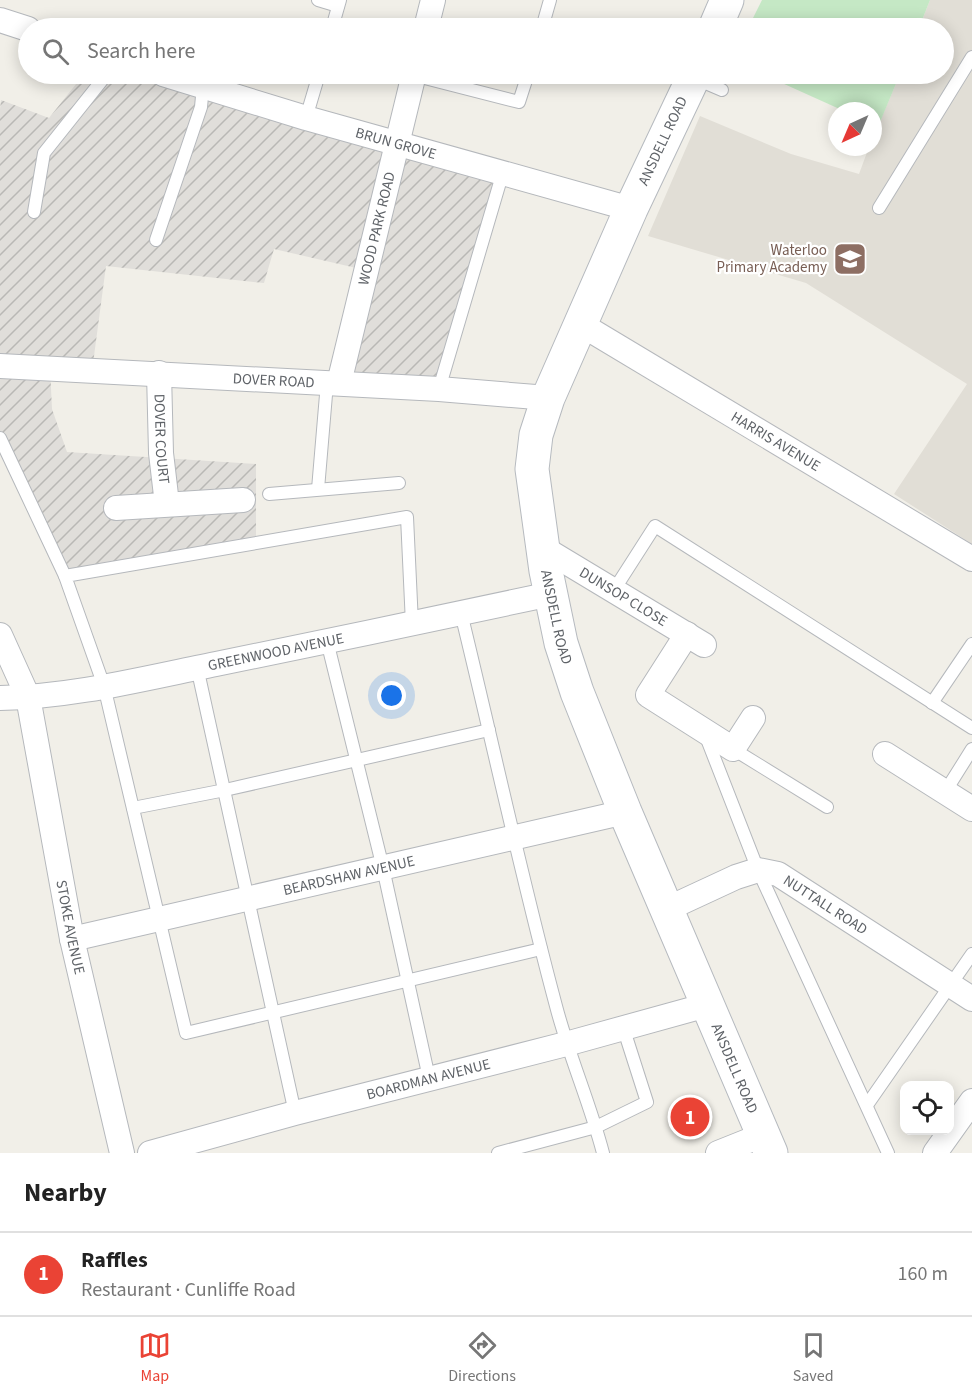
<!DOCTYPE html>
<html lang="en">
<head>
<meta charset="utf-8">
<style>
	body { margin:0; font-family:"Source Sans 3",sans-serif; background:#f6f6f6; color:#222 }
	.controls { position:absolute; right:18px; bottom:18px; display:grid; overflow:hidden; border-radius:12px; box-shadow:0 3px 15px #0003 }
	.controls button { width:54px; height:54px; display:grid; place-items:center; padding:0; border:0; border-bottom:2px solid #e0e0e0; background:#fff; color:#222; font:30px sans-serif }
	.compass { position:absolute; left:828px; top:102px; width:54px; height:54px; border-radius:50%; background:#fff; box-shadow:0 3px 15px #0003; rotate:224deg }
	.you { position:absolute; left:392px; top:696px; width:21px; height:21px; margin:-15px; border:4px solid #fff; border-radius:50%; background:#1a73e8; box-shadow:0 0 0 9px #1a73e833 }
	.badge { display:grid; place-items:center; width:39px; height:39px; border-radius:50%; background:#ea4335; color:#fff; font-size:20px; font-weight:700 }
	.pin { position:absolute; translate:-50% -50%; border:3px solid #fff; box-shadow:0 2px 6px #0006 }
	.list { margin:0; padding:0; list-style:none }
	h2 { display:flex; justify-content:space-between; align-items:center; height:78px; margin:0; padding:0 24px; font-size:26px }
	h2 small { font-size:20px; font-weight:400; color:#767676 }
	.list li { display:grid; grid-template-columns:39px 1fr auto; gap:18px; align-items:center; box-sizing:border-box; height:84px; padding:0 24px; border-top:2px solid #e0e0e0 }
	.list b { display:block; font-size:22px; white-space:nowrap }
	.list p { margin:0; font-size:20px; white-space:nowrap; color:#767676 }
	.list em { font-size:20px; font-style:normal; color:#767676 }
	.icon { flex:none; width:33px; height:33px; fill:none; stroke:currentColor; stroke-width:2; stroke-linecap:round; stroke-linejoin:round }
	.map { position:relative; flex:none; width:972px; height:1153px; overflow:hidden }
	.search { position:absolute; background:#fff; box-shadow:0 3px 15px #0003; left:18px; right:18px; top:18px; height:66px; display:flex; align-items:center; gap:15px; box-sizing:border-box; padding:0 21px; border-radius:33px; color:#767676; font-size:22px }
	.sheet { height:162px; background:#fff }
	nav { display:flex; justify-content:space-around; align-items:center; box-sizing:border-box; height:84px; border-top:2px solid #e0e0e0; background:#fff; font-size:16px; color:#767676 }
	nav a { display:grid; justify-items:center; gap:3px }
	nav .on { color:#ea4335 }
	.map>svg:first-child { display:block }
	.industrial { fill:url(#industrial-furrows) }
	.education { fill:#e1ded6 }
	.park { fill:#c5e8c5 }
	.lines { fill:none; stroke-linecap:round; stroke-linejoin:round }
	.lane-casing { stroke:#b5b8bc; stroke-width:14 }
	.street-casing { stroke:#b5b8bc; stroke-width:26 }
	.secondary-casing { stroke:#b6babf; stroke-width:35 }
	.lane { stroke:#fff; stroke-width:12 }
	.street { stroke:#fff; stroke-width:24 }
	.secondary { stroke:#fff; stroke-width:33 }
	.labels { text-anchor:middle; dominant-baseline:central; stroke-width:4.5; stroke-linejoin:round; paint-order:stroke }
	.street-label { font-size:15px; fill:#5f6368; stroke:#fff }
	.education-label { font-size:15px; fill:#785e54; stroke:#fff; text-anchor:end }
</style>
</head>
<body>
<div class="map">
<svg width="972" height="1153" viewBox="0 0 972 1153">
	<defs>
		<pattern id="industrial-furrows" width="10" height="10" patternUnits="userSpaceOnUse" patternTransform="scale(1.5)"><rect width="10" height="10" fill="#e0deda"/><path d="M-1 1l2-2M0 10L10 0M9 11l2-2" fill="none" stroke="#b9b8b5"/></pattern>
	</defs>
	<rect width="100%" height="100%" fill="#f1efe8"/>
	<path class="industrial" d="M 84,74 L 163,74 L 503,172 L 439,389 L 339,383 L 365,270 L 274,249 L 264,283 L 106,266 L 92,371 L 50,368 L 52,409 L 67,452 L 256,464 L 256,537 L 63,573 L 0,438 L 0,109 L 1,100 L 49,118 Z"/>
	<path class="education" d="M 930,0 L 972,0 L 972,544 L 894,494 L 967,384 L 806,283 L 648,236 L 700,116 L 791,154 L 859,174 L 869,147 L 873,147 L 873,138 L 900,74 L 944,74 L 944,28 L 919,28 Z"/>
	<g class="park">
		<path d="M 762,0 L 930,0 L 919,28 L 748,28 Z"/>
		<path d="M 762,74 L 900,74 L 878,127 L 873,125 L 873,111 L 844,111 Z"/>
	</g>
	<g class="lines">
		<defs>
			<g id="lane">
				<path d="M 318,0 L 338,6"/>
				<path d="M 332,28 L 340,0"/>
				<path d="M 542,28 L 550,0"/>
				<path d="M 413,75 L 519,102 L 528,74"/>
				<path d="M 694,78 L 722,90"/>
				<path d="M 306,118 L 319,74"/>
				<path d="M 879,208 L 972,57"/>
				<path d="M 34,212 L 44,153 L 107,74"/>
				<path d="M 156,240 L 201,107 L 203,86"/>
				<path d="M 439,389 L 503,172"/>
				<path d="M 0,438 L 65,576"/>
				<path d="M 318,489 L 327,383"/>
				<path d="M 269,494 L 399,483"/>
				<path d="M 614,590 L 655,526 L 972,728"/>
				<path d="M 461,613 C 493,744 521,876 556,1006 C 569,1056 590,1103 603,1153"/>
				<path d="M 412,624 L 407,517 L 65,576 L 104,686 L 186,1033 L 541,949"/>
				<path d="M 327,641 L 383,868 L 429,1078"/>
				<path d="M 197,667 L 295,1113"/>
				<path d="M 932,703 L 972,644"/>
				<path d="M 705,734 L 758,870 L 888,1153"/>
				<path d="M 733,749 L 827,807"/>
				<path d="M 945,792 L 972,749"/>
				<path d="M 133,808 L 225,790 L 489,730"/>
				<path d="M 867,1105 L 972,954"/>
				<path d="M 498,1153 L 596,1127 L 647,1102 L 623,1027"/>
			</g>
			<g id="street">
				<path d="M 0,20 L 28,29"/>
				<path d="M 426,28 L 433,0"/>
				<path id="s1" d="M 163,74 L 306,118 L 631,209"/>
				<path id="s2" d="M 582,325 L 972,559"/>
				<path id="s3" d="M 0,366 L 439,389 L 548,398"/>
				<path id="s4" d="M 159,373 L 161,453 L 167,504"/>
				<path id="s5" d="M 339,383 L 414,74"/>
				<path d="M 116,508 L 243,500"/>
				<path id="s6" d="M 543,548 L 704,645"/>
				<path d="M 687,634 L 648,695 L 733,749 L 753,718"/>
				<path id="s7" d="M 0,635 L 28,697 L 72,939 L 122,1153"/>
				<path id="s8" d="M 0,698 C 73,697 145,678 216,664 C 328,641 439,618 551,594"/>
				<path d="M 885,754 L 972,809"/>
				<path id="s9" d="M 667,909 L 736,877 L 758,870 L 778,874 L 972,999"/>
				<path id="s10" d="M 72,939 L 625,812"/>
				<path id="s11" d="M 150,1153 L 295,1113 L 566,1044 L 707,1005"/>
				<path d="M 718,1153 L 763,1135"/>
				<path d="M 935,1153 L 972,1101"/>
			</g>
			<g id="secondary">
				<path d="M 715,28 L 727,0"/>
				<path id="s12" d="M 695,74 L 631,209 L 548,398 L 536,435 L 532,469 L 546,571 L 561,643 L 577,692 L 625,812 L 771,1153"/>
			</g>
		</defs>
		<use href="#lane" class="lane-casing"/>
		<use href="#street" class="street-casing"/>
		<use href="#secondary" class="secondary-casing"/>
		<use href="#lane" class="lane"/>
		<use href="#street" class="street"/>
		<use href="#secondary" class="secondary"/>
	</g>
	<defs>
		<symbol id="school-square" viewBox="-11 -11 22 22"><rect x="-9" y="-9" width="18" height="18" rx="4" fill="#8d6e63" stroke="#fff"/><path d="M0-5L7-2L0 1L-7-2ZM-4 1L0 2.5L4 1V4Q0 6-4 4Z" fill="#fff"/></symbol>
	</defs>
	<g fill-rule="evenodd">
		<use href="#school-square" x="831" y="240" width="38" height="38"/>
	</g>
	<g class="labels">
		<g class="street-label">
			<text transform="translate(663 141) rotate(-65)">ANSDELL ROAD</text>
			<text stroke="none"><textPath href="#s1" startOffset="243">BRUN GROVE</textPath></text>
			<text stroke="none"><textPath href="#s5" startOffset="159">WOOD PARK ROAD</textPath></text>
			<text stroke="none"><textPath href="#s3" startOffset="274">DOVER ROAD</textPath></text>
			<text stroke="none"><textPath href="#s4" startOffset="66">DOVER COURT</textPath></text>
			<text stroke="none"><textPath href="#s2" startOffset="226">HARRIS AVENUE</textPath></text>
			<text stroke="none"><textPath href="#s6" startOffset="94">DUNSOP CLOSE</textPath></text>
			<text stroke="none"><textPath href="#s12" startOffset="579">ANSDELL ROAD</textPath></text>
			<text stroke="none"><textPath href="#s8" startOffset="280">GREENWOOD AVENUE</textPath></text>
			<text stroke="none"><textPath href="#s10" startOffset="284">BEARDSHAW AVENUE</textPath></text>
			<text stroke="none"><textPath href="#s9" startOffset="176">NUTTALL ROAD</textPath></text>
			<text stroke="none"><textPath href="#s7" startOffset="302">STOKE AVENUE</textPath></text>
			<text stroke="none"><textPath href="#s12" startOffset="1065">ANSDELL ROAD</textPath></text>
			<text stroke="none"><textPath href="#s11" startOffset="288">BOARDMAN AVENUE</textPath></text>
		</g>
		<g class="education-label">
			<text x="827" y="250">Waterloo<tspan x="827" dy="17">Primary Academy</tspan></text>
		</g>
	</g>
</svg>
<div class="controls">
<button><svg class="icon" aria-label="locate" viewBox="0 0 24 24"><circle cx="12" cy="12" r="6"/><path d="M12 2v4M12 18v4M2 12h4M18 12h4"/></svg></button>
</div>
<svg class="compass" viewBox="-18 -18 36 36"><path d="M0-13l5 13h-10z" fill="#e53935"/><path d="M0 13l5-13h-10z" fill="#767676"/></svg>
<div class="you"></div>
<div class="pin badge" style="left:690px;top:1117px">1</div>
<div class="search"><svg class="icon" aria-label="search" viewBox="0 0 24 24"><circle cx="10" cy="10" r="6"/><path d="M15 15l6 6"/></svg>Search here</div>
</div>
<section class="sheet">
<h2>Nearby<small></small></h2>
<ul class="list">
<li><span class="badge">1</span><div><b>Raffles</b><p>Restaurant · Cunliffe Road</p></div><em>160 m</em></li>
</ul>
</section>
<nav>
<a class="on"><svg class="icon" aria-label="map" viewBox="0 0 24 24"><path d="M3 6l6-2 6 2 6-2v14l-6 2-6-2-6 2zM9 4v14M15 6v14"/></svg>Map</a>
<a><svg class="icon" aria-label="directions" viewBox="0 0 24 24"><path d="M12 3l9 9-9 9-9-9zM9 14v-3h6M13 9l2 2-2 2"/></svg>Directions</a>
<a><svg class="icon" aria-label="saved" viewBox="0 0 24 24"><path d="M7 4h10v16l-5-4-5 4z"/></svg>Saved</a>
</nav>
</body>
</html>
